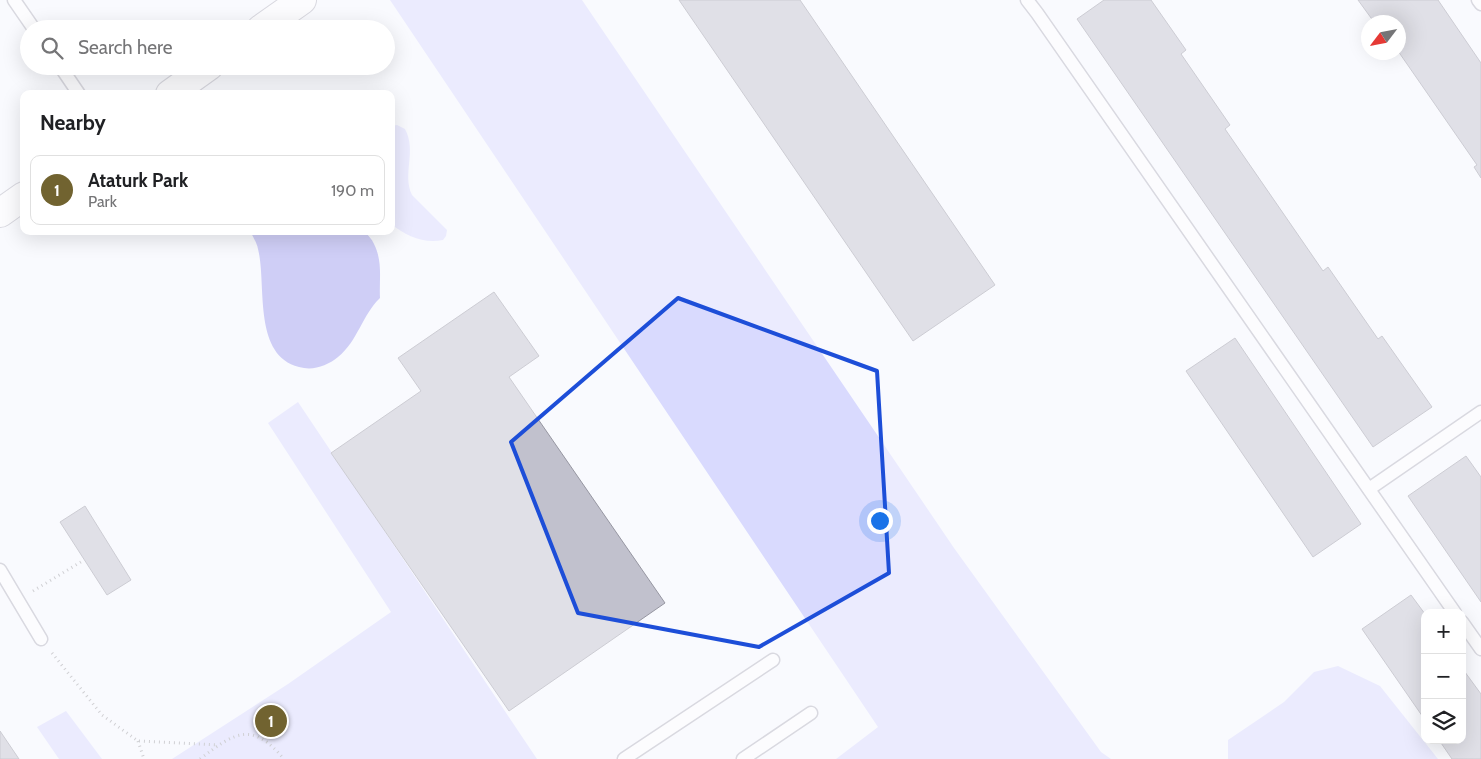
<!DOCTYPE html>
<html lang="en">
<head>
<meta charset="utf-8">
<style>
	body { margin:0; font-family:Cabin,sans-serif; background:#f6f6f6; color:#202124 }
	.controls { position:absolute; right:15px; bottom:15px; display:grid; overflow:hidden; border-radius:10px; box-shadow:0 5px 20px #0002 }
	.controls button { width:45px; height:45px; display:grid; place-items:center; padding:0; border:0; border-bottom:1px solid #e0e0e0; background:#fff; color:#202124; font:25px sans-serif }
	.compass { position:absolute; left:1361px; top:15px; width:45px; height:45px; border-radius:50%; background:#fff; box-shadow:0 5px 20px #0002; rotate:238deg }
	.you { position:absolute; left:879px; top:520px; width:18px; height:18px; margin:-12px; border:4px solid #fff; border-radius:50%; background:#1a73e8; box-shadow:0 0 0 8px #1a73e833 }
	.badge { display:grid; place-items:center; width:32px; height:32px; border-radius:50%; background:#716330; color:#fff; font-size:16px; font-weight:700 }
	.pin { position:absolute; translate:-50% -50%; border:2px solid #fff; box-shadow:0 1px 5px #0006 }
	.list { margin:0; padding:0; list-style:none }
	h2 { display:flex; justify-content:space-between; align-items:center; height:65px; margin:0; padding:0 20px; font-size:21px }
	h2 small { font-size:16px; font-weight:400; color:#757577 }
	.list li { display:grid; grid-template-columns:32px 1fr auto; gap:15px; align-items:center; box-sizing:border-box; height:70px; margin:0 10px 10px; padding:0 10px; border:1px solid #e0e0e0; border-radius:10px }
	.list b { display:block; font-size:19px; white-space:nowrap }
	.list p { margin:0; font-size:16px; white-space:nowrap; color:#757577 }
	.list em { font-size:16px; font-style:normal; color:#757577 }
	.icon { flex:none; width:28px; height:28px; fill:none; stroke:currentColor; stroke-width:2; stroke-linecap:round; stroke-linejoin:round }
	.map { position:relative; flex:none; width:1481px; height:759px; overflow:hidden }
	.search { position:absolute; background:#fff; box-shadow:0 5px 20px #0002; left:20px; top:20px; width:375px; height:55px; display:flex; align-items:center; gap:12px; box-sizing:border-box; padding:0 18px; border-radius:28px; color:#757577; font-size:19px }
	.panel { position:absolute; background:#fff; box-shadow:0 5px 20px #0002; left:20px; top:90px; width:375px; height:145px; border-radius:10px }
	.map>svg:first-child { display:block }
	.green { fill:#d9dafe }
	.water { fill:#9b9aee }
	.building { fill:#c1c1cd; stroke:#9696a1 }
	.lines { fill:none; stroke-linecap:round; stroke-linejoin:round }
	.service-casing { stroke:#b1b1bd; stroke-width:15 }
	.tertiary-casing { stroke:#b1b1bd; stroke-width:30 }
	.path { stroke:#9d9ea2; stroke-width:3; stroke-dasharray:1 4; stroke-linecap:butt }
	.service { stroke:#fff; stroke-width:12 }
	.tertiary { stroke:#fff; stroke-width:28 }
	.marked { fill:none; stroke:#1d4ed8; stroke-width:4; stroke-linejoin:round }
</style>
</head>
<body>
<div class="map">
<svg width="1481" height="759" viewBox="0 0 1481 759">
	<rect width="100%" height="100%" fill="#f9fafe"/>
	<g class="green">
		<path d="M 390,0 L 582,0 L 954,548 L 1101,752 L 1111,759 L 836,759 L 878,727 Z"/>
		<path d="M 397,125 L 405,129 C 417,151 402,174 412,195 L 447,230 L 446,236 L 443,240 C 424,244 406,236 391,224 L 391,126 Z"/>
		<path d="M 298,402 L 537,759 L 172,759 L 288,684 L 391,612 L 268,423 Z"/>
		<path d="M 1338,666 L 1380,686 L 1438,759 L 1228,759 L 1228,740 L 1284,702 L 1314,672 Z"/>
		<path d="M 66,711 L 102,759 L 59,759 L 37,727 Z"/>
	</g>
	<path class="water" d="M 250,231 L 365,231 C 368,236 372,239 374,244 C 383,262 379,279 380,298 C 362,315 358,341 338,357 C 327,366 313,371 299,367 C 252,355 267,284 258,249 C 257,243 253,237 250,231 Z"/>
	<g class="building">
		<path d="M 679,0 L 800,0 L 995,285 L 913,341 Z"/>
		<path d="M 1104,0 L 1151,0 L 1186,50 L 1181,54 L 1230,125 L 1225,129 L 1323,271 L 1328,267 L 1378,339 L 1382,336 L 1432,407 L 1373,447 L 1077,19 Z"/>
		<path d="M 1358,0 L 1438,0 L 1481,63 L 1481,178 L 1474,167 L 1477,165 L 1398,51 L 1398,22 L 1374,22 Z"/>
		<path d="M 494,292 L 539,356 L 509,377 L 665,603 L 509,711 L 331,453 L 421,391 L 398,358 Z"/>
		<path d="M 1235,338 L 1361,524 L 1313,557 L 1186,371 Z"/>
		<path d="M 1466,456 L 1481,477 L 1481,602 L 1408,496 Z"/>
		<path d="M 85,506 L 131,580 L 107,595 L 60,522 Z"/>
		<path d="M 1411,595 L 1425,614 L 1425,720 L 1362,629 Z"/>
		<path d="M 1462,668 L 1481,694 L 1481,759 L 1452,759 L 1439,740 L 1462,740 Z"/>
		<path d="M 0,731 L 19,759 L 0,759 Z"/>
	</g>
	<g class="lines">
		<defs>
			<g id="service">
				<path d="M 14,0 L 34,29"/>
				<path d="M 1027,0 L 1037,13 L 1455,613"/>
				<path d="M 1478,0 L 1481,4"/>
				<path d="M 60,66 L 79,94"/>
				<path d="M 1369,489 L 1481,412"/>
				<path d="M 0,570 L 41,639"/>
				<path d="M 1462,622 L 1481,649"/>
				<path d="M 624,759 L 773,660"/>
				<path d="M 743,759 L 811,713"/>
			</g>
			<g id="tertiary">
				<path d="M 261,29 L 302,0"/>
				<path d="M 170,94 L 209,66"/>
				<path d="M 0,213 L 24,196"/>
			</g>
		</defs>
		<use href="#service" class="service-casing"/>
		<use href="#tertiary" class="tertiary-casing"/>
		<g class="path">
			<path d="M 33,591 L 84,560"/>
			<path d="M 52,653 L 102,715 L 138,741 L 218,745"/>
			<path d="M 138,741 L 144,759"/>
			<path d="M 200,759 C 235,732 252,721 284,759"/>
		</g>
		<use href="#service" class="service"/>
		<use href="#tertiary" class="tertiary"/>
	</g>
	<path d="M0 0H1481V759H0ZM 678,298 L 877,371 L 889,573 L 759,647 L 578,613 L 511,442 Z" fill="#f9fafe" fill-opacity=".55" fill-rule="evenodd"/>
	<path class="marked" d="M 678,298 L 877,371 L 889,573 L 759,647 L 578,613 L 511,442 Z"/>
</svg>
<div class="controls">
<button>+</button>
<button>−</button>
<button><svg class="icon" aria-label="layers" viewBox="0 0 24 24"><path d="M12 4l9 5-9 5-9-5zM3 14l9 5 9-5"/></svg></button>
</div>
<svg class="compass" viewBox="-18 -18 36 36"><path d="M0-13l5 13h-10z" fill="#e53935"/><path d="M0 13l5-13h-10z" fill="#757577"/></svg>
<div class="you"></div>
<div class="pin badge" style="left:271px;top:721px">1</div>
<div class="search"><svg class="icon" aria-label="search" viewBox="0 0 24 24"><circle cx="10" cy="10" r="6"/><path d="M15 15l6 6"/></svg>Search here</div>
<section class="panel">
<h2>Nearby<small></small></h2>
<ul class="list">
<li><span class="badge">1</span><div><b>Ataturk Park</b><p>Park</p></div><em>190 m</em></li>
</ul>
</section>
</div>
</body>
</html>
